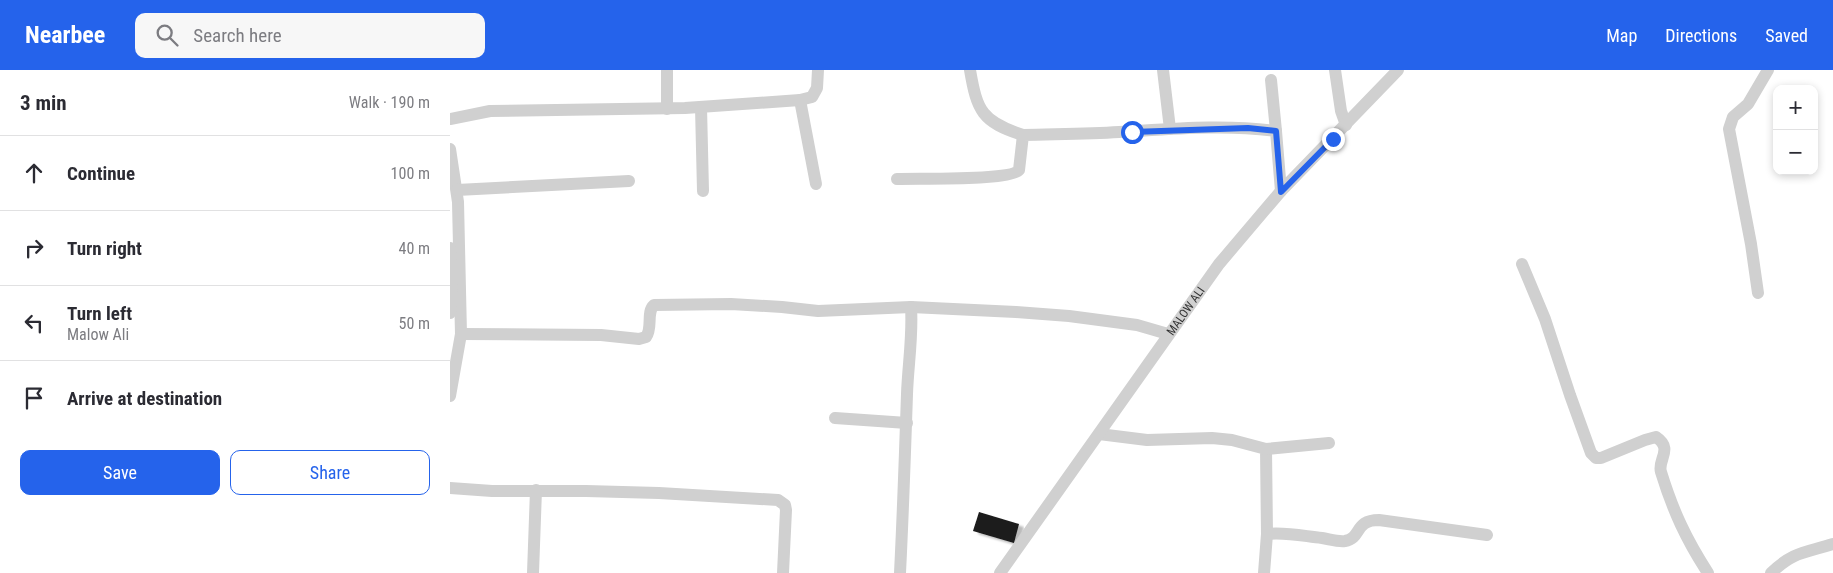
<!DOCTYPE html>
<html lang="en">
<head>
<meta charset="utf-8">
<style>
	body { margin:0; font-family:"Roboto Condensed",sans-serif; background:#f7f7f7; color:#2b2b33 }
	.controls { position:absolute; right:15px; top:15px; display:grid; overflow:hidden; border-radius:10px; box-shadow:0 2px 8px #0003 }
	.controls button { width:45px; height:45px; display:grid; place-items:center; padding:0; border:0; border-bottom:1px solid #e1e1e2; background:#fff; color:#2b2b33; font:25px sans-serif }
	.stop { position:absolute; width:15px; height:15px; margin:-11px; border:4px solid #2563eb; border-radius:50%; background:#fff }
	.stop.end { background:#2563eb; border-color:#fff; box-shadow:0 1px 5px #0008 }
	.list { margin:0; padding:0; list-style:none }
	h2 { display:flex; justify-content:space-between; align-items:center; height:65px; margin:0; padding:0 20px; font-size:21px }
	h2 small { font-size:16px; font-weight:400; color:#7c7c81 }
	.list li { display:grid; grid-template-columns:32px 1fr auto; gap:15px; align-items:center; box-sizing:border-box; height:75px; padding:0 20px; border-top:1px solid #e1e1e2 }
	.list b { display:block; font-size:19px; white-space:nowrap }
	.list p { margin:0; font-size:16px; white-space:nowrap; color:#7c7c81 }
	.list em { font-size:16px; font-style:normal; color:#7c7c81 }
	.actions { display:flex; gap:10px; padding:15px 20px }
	.actions a { flex:1; padding:11px 0; border:1px solid #2563eb; border-radius:10px; text-align:center; font-size:18px; color:#2563eb }
	.actions .main { background:#2563eb; color:#fff }
	.icon { flex:none; width:28px; height:28px; fill:none; stroke:currentColor; stroke-width:2; stroke-linecap:round; stroke-linejoin:round }
	.map { position:relative; flex:none; width:1383px; height:503px; overflow:hidden }
	header { display:flex; align-items:center; gap:30px; box-sizing:border-box; height:70px; padding:0 25px; background:#2563eb; color:#fff }
	header strong { font-size:24px }
	nav { display:flex; gap:28px; margin-inline-start:auto; font-size:18px }
	.search { width:350px; height:45px; background:#f7f7f7; display:flex; align-items:center; gap:12px; box-sizing:border-box; padding:0 18px; border-radius:10px; color:#7c7c81; font-size:19px }
	main { display:flex }
	aside { flex:1; background:#fff }
	.map>svg:first-child { display:block }
	.building { fill:#1a1a1a; filter:url(#shadow) }
	.lines { fill:none; stroke-linecap:round; stroke-linejoin:round }
	.minor { stroke:#d0d0d0; stroke-width:12 }
	.route { stroke:#2563eb; stroke-width:6 }
	.labels { text-anchor:middle; dominant-baseline:central; stroke-width:5; stroke-linejoin:round; paint-order:stroke }
	.street-label { font-size:12px; fill:#333; stroke:#fff }
</style>
</head>
<body>
<header>
<strong>Nearbee</strong>
<div class="search"><svg class="icon" aria-label="search" viewBox="0 0 24 24"><circle cx="10" cy="10" r="6"/><path d="M15 15l6 6"/></svg>Search here</div>
<nav><a>Map</a><a>Directions</a><a>Saved</a></nav>
</header>
<main>
<aside>
<h2>3 min<small>Walk · 190 m</small></h2>
<ul class="list">
<li><svg class="icon" aria-label="ahead" viewBox="0 0 24 24"><path d="M12 20V5M6 11l6-6 6 6"/></svg><div><b>Continue</b></div><em>100 m</em></li>
<li><svg class="icon" aria-label="right" viewBox="0 0 24 24"><path d="M7 20v-9h11M14 6l5 5-5 5"/></svg><div><b>Turn right</b></div><em>40 m</em></li>
<li><svg class="icon" aria-label="left" viewBox="0 0 24 24"><path d="M17 20v-9H6M10 6l-5 5 5 5"/></svg><div><b>Turn left</b><p>Malow Ali</p></div><em>50 m</em></li>
<li><svg class="icon" aria-label="arrive" viewBox="0 0 24 24"><path d="M6 21V4h12l-3 4 3 4H6"/></svg><div><b>Arrive at destination</b></div></li>
</ul>
<div class="actions"><a class="main">Save</a><a>Share</a></div>
</aside>
<div class="map">
<svg width="1383" height="503" viewBox="0 0 1383 503">
	<defs>
		<filter id="shadow"><feDropShadow dx="5" dy="3" stdDeviation="1" flood-color="#0004"/></filter>
	</defs>
	<rect width="100%" height="100%" fill="#fff"/>
	<path class="building" d="M 529,442 L 569,454 L 564,473 L 523,461 Z"/>
	<g class="lines">
		<g class="minor">
			<path d="M 520,0 C 527,41 532,52 573,65"/>
			<path d="M 713,0 L 720,59"/>
			<path d="M 885,0 L 891,41 L 896,55"/>
			<path d="M 821,10 L 826,61"/>
			<path d="M 350,30 L 366,114"/>
			<path d="M 251,37 L 253,121"/>
			<path d="M 217,39 L 217,0"/>
			<path d="M 0,49 L 40,41 L 235,38 L 350,30 L 362,27 L 367,18 L 368,0"/>
			<path d="M 0,79 L 8,132 L 11,264 L 0,326"/>
			<path d="M 447,109 C 466,108 560,111 569,100 L 573,65 C 605,64 637,64 669,62 C 721,59 774,54 826,61 L 831,121"/>
			<path d="M 7,120 L 179,111"/>
			<path d="M 0,178 L 2,206 L 0,243"/>
			<path d="M 1072,194 L 1095,249 L 1120,325 L 1141,383 L 1146,388 L 1151,388 L 1195,370 L 1206,367 C 1224,379 1207,390 1211,402 C 1223,441 1236,469 1258,503"/>
			<path d="M 1308,223 L 1301,174 L 1279,59 L 1283,47 L 1298,34 L 1318,0"/>
			<path d="M 11,264 L 151,265 L 189,269 L 196,267 C 203,258 196,242 204,235 L 281,234 L 332,237 L 368,241 L 461,237 L 566,242 L 619,246 L 687,255 L 718,264"/>
			<path d="M 385,348 L 457,353"/>
			<path d="M 649,364 L 697,370 L 762,368 L 782,370 L 816,379 L 817,464 L 814,503"/>
			<path d="M 816,379 L 879,373"/>
			<path d="M 0,418 L 42,421 L 136,421 L 209,423 L 328,430 L 335,435 L 336,440 L 333,503"/>
			<path d="M 817,464 C 836,462 853,466 872,468 C 879,469 888,472 895,471 C 912,468 904,450 929,450 L 1037,465"/>
			<path d="M 83,503 L 86,420"/>
			<path d="M 450,503 C 453,443 455,384 457,324 C 458,295 463,266 461,237"/>
			<path id="s1" d="M 550,503 L 769,194 L 831,121 L 948,0"/>
			<path d="M 1321,503 C 1344,481 1355,483 1383,474"/>
		</g>
	</g>
	<g class="lines">
		<path class="route" d="M 682,62 L 798,58 L 826,61 L 831,122 L 883,69"/>
	</g>
	<g class="labels">
		<g class="street-label">
			<text stroke="none"><textPath href="#s1" startOffset="321">MALOW ALI</textPath></text>
		</g>
	</g>
</svg>
<div class="controls">
<button>+</button>
<button>−</button>
</div>
<div class="stop" style="left:682px;top:62px"></div>
<div class="stop end" style="left:883px;top:69px"></div>
</div>
</main>
</body>
</html>
